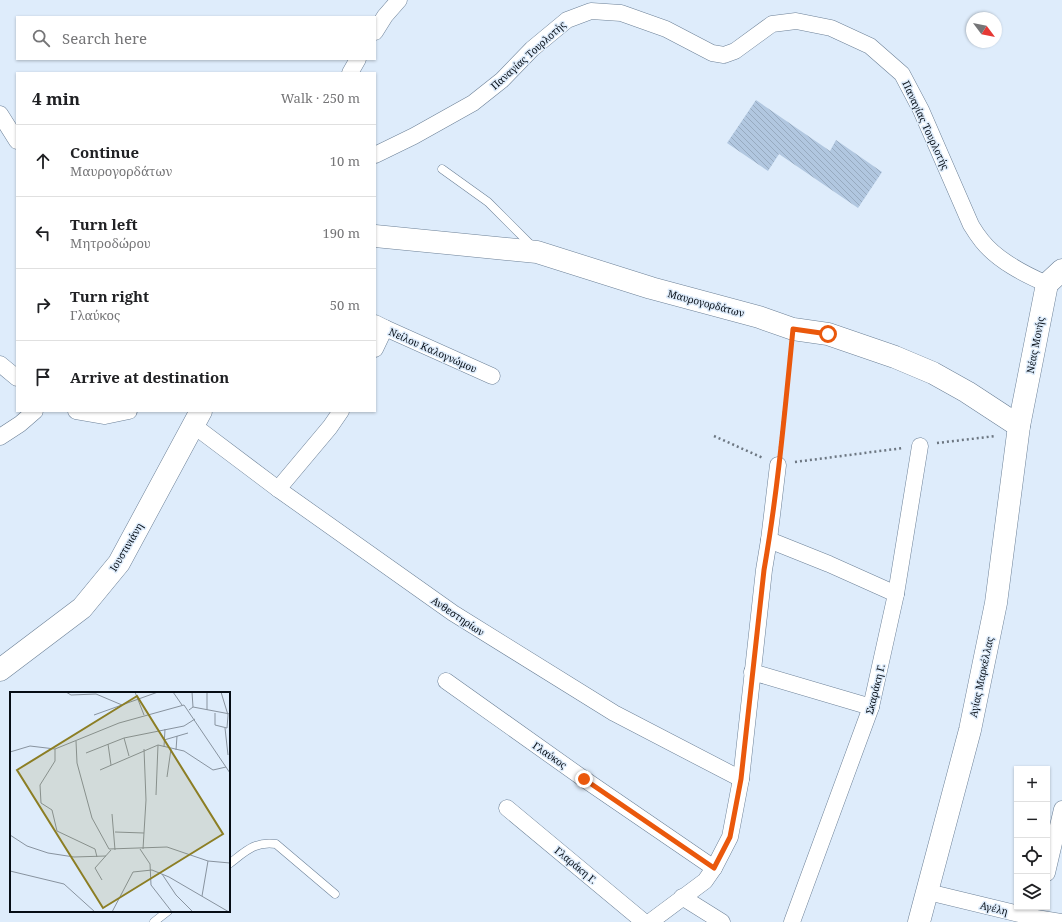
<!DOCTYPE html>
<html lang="en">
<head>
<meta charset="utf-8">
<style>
	body { margin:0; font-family:"Noto Serif",serif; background:#f6f6f6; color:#202124 }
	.controls { position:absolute; right:12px; bottom:12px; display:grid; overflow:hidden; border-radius:0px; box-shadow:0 1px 3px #0004 }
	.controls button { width:36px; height:36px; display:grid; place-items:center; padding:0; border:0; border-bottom:1px solid #e0e0e0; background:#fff; color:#202124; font:20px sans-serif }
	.compass { position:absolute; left:966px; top:12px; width:36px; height:36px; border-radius:50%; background:#fff; box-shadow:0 1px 3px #0004; rotate:122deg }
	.stop { position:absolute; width:12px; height:12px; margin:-9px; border:3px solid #ea580c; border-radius:50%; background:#fff }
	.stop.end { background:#ea580c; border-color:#fff; box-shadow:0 1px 4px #0008 }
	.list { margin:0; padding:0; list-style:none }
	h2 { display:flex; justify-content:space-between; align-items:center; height:52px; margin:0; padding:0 16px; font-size:17px }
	h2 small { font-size:13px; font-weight:400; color:#757577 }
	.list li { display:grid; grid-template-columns:26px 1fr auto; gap:12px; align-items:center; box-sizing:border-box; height:72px; padding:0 16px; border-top:1px solid #e0e0e0 }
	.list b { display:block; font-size:15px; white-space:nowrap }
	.list p { margin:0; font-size:13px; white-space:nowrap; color:#757577 }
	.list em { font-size:13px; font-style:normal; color:#757577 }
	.icon { flex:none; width:22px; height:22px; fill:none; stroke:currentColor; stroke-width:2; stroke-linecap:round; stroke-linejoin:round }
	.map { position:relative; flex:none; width:1062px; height:922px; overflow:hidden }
	.search { position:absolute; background:#fff; box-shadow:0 1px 3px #0004; left:16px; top:16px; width:360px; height:44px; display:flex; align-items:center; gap:10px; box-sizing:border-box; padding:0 14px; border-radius:0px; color:#757577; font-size:15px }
	.panel { position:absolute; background:#fff; box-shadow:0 1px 3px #0004; left:16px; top:72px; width:360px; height:340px; border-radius:0px }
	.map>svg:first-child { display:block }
	.building { fill:url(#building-back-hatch) }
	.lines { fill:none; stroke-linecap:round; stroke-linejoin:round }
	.lane-casing { stroke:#6c8097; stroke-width:9 }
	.street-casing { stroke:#6c8097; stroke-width:17 }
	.secondary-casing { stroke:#6c8097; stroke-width:23 }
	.path { stroke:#6d7782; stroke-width:2.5; stroke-dasharray:2 3; stroke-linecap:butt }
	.lane { stroke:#fff; stroke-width:8 }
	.street { stroke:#fff; stroke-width:16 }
	.secondary { stroke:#fff; stroke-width:22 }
	.route { stroke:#ea580c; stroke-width:5 }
	.labels { text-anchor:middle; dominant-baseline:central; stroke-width:3; stroke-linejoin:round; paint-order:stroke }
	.street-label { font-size:10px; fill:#060d15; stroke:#deecfb }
	.inset-road { fill:none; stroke:#88939f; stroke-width:1 }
	.view { fill:#8c7e24; fill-opacity:0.15; stroke:#8c7e24; stroke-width:2 }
	.inset-edge { fill:none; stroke:#060d15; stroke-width:2 }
</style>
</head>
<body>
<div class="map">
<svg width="1062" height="922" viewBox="0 0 1062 922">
	<defs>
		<pattern id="building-back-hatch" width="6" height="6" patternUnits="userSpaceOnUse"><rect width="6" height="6" fill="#b1c7e0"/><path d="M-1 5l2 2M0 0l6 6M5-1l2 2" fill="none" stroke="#97aabf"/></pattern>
	</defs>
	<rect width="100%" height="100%" fill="#deecfb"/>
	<path class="building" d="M 756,100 L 830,151 L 836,140 L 882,172 L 858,208 L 779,154 L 768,171 L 727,143 Z"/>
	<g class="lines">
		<defs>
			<g id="lane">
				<path d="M 442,169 L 488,202 L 533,247"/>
				<path d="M 229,864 C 245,852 254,841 276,844 L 335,894"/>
				<path d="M 154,922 L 168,911"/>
			</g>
			<g id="street">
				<path d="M 375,32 L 385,16 L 399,0"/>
				<path d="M 350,73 L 358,59"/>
				<path d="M 0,114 L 17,141"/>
				<path d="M 375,155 L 414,136 L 473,103 L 502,80 L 532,49 L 567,20 L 591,11 L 621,13 L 666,29 L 712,53 L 724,55 L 735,51 L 772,24 L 796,21 L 831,28 L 870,46 L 902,74 L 921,110 L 971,225 C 974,230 978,236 982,241 C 998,261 1024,274 1047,284"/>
				<path d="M 375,323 L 385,328 L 492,376"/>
				<path d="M 375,349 L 385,328"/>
				<path d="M 0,364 L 17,378"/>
				<path d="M 76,411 L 105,416 L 129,411"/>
				<path d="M 193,425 L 278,489 L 453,613 L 614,713 L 741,779"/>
				<path d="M 0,437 L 20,424 L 35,411"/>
				<path d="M 278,489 L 330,427 L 341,411"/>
				<path d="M 769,540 L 829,564 L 896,594"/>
				<path d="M 752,672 L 871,707"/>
				<path d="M 446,681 L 584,779 L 714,868"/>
				<path d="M 507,808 L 644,922"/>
				<path d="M 1047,873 L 1062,809"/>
				<path d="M 928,892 L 1036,918 L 1061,922"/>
				<path d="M 682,897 L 722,922"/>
				<path d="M 650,922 L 705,881 L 714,868 L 730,837 L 741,779 L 764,570 L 769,540 L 778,465"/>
				<path d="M 792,922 L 871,707 L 896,594 L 920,446"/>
			</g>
			<g id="secondary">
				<path d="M 375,236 L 537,252 L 651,288 L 759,317 L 793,329 L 828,334 L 895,357 L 933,373 L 967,392 L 1019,426"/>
				<path d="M 0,670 L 82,608 L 119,563 L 201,411"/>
				<path d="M 919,922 L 970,730 L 996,603 L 1019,426 L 1047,284 L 1062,270"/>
			</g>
		</defs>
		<use href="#lane" class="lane-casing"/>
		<use href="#street" class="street-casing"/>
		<use href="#secondary" class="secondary-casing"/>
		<g class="path">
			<path d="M 714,436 L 763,458"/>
			<path d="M 937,443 L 996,436"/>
			<path d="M 780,448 L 791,350"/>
			<path d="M 795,462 L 903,448"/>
		</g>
		<use href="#lane" class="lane"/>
		<use href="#street" class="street"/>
		<use href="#secondary" class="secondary"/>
	</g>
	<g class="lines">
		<path class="route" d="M 584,779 L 714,868 L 730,837 L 741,779 L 764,570 C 778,490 785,409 793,329 L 828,334"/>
	</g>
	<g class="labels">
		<g class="street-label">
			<text transform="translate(528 55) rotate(-42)">Παναγίας Τουρλοτής</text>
			<text transform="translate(926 125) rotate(65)">Παναγίας Τουρλοτής</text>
			<text transform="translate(706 303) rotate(15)">Μαυρογορδάτων</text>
			<text transform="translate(1035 345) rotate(-79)">Νέας Μονής</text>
			<text transform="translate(433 350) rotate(24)">Νείλου Καλογνώμου</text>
			<text transform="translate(126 547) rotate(-59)">Ιουστινιάνη</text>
			<text transform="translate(458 616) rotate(34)">Ανθεστηρίων</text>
			<text transform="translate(981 677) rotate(-78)">Αγίας Μαρκέλλας</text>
			<text transform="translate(875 689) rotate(-76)">Σκαράκη Γ.</text>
			<text transform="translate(550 755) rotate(35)">Γλαύκος</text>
			<text transform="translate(576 865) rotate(40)">Γλαράκη Γ.</text>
			<text transform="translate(994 908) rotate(14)">Αγέλη</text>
		</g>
	</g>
	<g transform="translate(10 692)">
		<rect width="220" height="220" fill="#deecfb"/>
		<path class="inset-road" d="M 56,0 L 61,3 L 86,2 L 112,13M 125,0 L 134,23M 163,0 L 172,13M 197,0 L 197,18M 183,15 L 220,22M 179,18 L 183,15 L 182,0M 205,21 L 205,33 L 217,36 L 218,23 L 211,0M 84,23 L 148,0M 215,36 L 218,63M 114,46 L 119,64M 154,48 L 178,41M 66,49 L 67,71 L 82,126 L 99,157 L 157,155 L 198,169 L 220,171M 98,52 L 101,73M 154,55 L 155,37M 45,57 L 45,69 L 30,93 L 31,111 L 42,118 L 47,139 L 85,157 L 87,165M 166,58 L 167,44M 0,60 L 20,54 L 45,57 L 109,31 L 174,13 L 220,81M 76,61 L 114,46 L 174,34 L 185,27M 90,78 L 148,53 L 174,59 L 203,78 L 216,75M 157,85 L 161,57M 146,103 L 148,53M 102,122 L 105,158M 105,140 L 134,141M 0,143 L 17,154 L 38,161 L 64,165 L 96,164M 130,157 L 140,172 L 141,193 L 162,220M 133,157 L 136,108 L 134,57M 0,179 L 54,192 L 85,220M 152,182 L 166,203 L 183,220M 92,188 L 85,176 L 101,158M 192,204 L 198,169M 102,220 L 123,180 L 142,178 L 159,185 L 219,220"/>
		<path class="view" d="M 127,4 L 213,142 L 93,216 L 7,78 Z"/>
		<rect width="220" height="220" class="inset-edge"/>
	</g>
</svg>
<div class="controls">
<button>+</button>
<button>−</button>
<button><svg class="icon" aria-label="locate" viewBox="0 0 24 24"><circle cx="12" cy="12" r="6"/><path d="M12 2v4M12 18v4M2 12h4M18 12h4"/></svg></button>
<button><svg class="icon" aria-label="layers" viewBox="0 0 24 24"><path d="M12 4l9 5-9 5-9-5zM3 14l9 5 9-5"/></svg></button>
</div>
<svg class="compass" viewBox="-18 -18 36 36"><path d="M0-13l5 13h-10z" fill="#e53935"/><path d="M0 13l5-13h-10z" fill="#757577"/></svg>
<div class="stop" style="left:828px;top:334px"></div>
<div class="stop end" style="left:584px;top:779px"></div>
<div class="search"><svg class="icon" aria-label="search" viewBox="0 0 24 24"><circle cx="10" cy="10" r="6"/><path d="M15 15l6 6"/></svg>Search here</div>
<section class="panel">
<h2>4 min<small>Walk · 250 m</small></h2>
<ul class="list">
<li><svg class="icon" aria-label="ahead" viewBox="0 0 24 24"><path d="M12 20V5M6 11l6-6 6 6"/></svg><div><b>Continue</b><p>Μαυρογορδάτων</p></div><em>10 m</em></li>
<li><svg class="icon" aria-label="left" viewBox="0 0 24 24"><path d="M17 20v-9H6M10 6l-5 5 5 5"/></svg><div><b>Turn left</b><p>Μητροδώρου</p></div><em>190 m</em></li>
<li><svg class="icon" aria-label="right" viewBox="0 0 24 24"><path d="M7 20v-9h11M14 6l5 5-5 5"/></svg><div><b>Turn right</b><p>Γλαύκος</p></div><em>50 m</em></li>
<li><svg class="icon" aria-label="arrive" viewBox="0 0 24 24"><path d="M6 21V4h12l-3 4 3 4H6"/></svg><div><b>Arrive at destination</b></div></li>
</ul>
</section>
</div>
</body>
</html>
